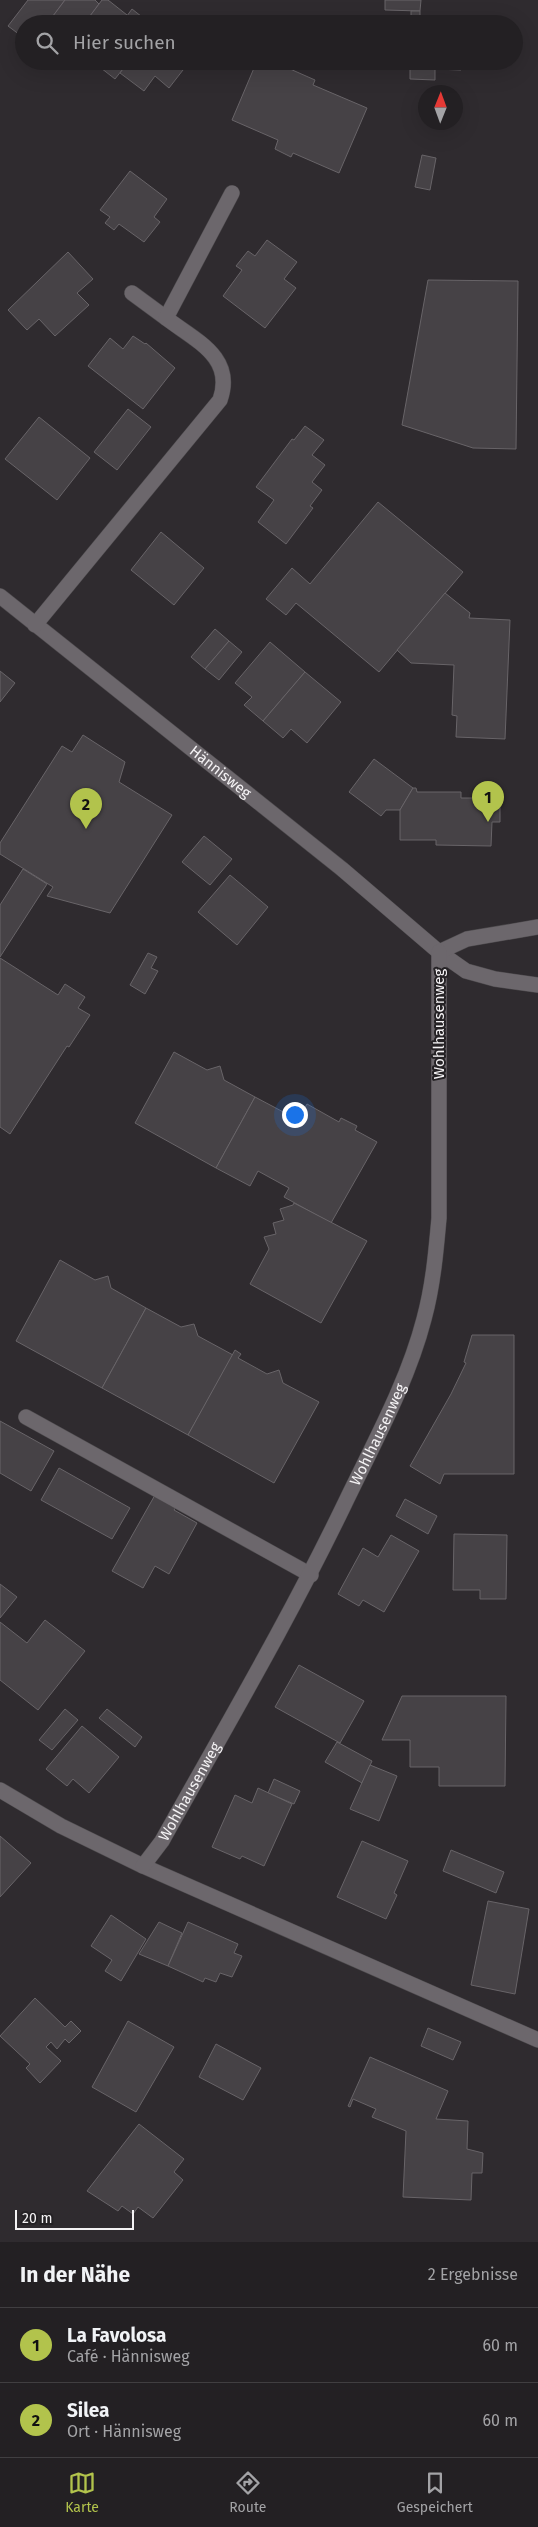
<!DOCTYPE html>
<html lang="de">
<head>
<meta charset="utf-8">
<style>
	body { margin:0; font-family:"Fira Sans",sans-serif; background:#2f2d30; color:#f1f3f6 }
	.compass { position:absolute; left:418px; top:85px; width:45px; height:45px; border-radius:50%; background:#232023; box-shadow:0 5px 20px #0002; rotate:1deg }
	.scale { position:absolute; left:15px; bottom:12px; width:119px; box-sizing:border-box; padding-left:5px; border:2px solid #f4f2f4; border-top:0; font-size:14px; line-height:18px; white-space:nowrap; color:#f4f2f4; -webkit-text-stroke:4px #252225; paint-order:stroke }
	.you { position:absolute; left:294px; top:1114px; width:18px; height:18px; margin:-12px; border:4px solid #fff; border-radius:50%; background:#1a73e8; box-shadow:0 0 0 8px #1a73e833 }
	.badge { display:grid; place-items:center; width:32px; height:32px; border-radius:50%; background:#b2c34c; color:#111; font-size:16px; font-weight:700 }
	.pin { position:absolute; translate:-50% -41px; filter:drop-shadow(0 1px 2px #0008) }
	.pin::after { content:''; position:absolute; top:26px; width:18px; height:15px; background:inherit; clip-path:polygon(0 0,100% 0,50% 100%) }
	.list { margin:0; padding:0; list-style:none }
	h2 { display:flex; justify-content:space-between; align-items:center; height:65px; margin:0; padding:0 20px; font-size:21px }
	h2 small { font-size:16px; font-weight:400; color:#a3a3a6 }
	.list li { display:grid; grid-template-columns:32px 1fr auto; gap:15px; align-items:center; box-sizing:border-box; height:75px; padding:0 20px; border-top:1px solid #403e41 }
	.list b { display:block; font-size:19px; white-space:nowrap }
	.list p { margin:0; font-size:16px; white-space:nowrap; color:#a3a3a6 }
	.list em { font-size:16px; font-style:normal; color:#a3a3a6 }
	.icon { flex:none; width:28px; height:28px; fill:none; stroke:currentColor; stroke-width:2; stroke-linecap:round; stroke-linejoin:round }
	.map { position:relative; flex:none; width:538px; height:2242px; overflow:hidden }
	.search { position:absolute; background:#232023; box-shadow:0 5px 20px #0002; left:15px; right:15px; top:15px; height:55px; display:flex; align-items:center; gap:12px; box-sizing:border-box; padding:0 18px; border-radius:28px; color:#a3a3a6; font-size:19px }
	.sheet { height:215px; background:#232023 }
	nav { display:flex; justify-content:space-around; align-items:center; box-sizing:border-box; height:70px; border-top:1px solid #403e41; background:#232023; font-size:14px; color:#a3a3a6 }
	nav a { display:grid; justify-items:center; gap:2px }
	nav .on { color:#b2c34c }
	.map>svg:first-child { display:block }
	.building { fill:#464246; stroke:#686468 }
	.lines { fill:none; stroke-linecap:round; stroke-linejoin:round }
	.minor-casing { stroke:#4c494c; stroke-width:16 }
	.minor { stroke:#6c676c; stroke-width:15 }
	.labels { text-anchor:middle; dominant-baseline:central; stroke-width:4; stroke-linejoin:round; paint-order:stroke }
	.street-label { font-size:15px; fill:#f4f2f4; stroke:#252225 }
</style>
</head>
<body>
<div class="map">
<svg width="538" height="2242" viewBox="0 0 538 2242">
	<rect width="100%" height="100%" fill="#2f2b2f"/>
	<g class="building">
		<path d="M 28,0 L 65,0 L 47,24 L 24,24 L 24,38 L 8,26 Z"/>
		<path d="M 65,0 L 95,0 L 99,4 L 84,24 L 47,24 Z"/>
		<path d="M 102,0 L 108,0 L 127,15 L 121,24 L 84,24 Z"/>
		<path d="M 385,0 L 421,0 L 420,11 L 385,10 Z"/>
		<path d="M 132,9 L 151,24 L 121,24 Z"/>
		<path d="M 411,11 L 420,11 L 420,23 L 462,24 L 411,24 Z"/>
		<path d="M 92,61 L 129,61 L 115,79 Z"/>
		<path d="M 129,61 L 190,61 L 169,88 L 155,76 L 144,91 L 120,73 Z"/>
		<path d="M 257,61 L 272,61 L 315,80 L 313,85 L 367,108 L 339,173 L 293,153 L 291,157 L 275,149 L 278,140 L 232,120 Z"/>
		<path d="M 410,61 L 461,61 L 461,70 L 435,69 L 435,80 L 410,79 Z"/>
		<path d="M 422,155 L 436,158 L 430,190 L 415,187 Z"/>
		<path d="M 130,171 L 167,199 L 154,217 L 160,222 L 144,242 L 119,224 L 114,230 L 105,223 L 110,217 L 100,210 Z"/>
		<path d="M 267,240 L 297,262 L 284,279 L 296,288 L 265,328 L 223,296 L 242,270 L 236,266 L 248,251 L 255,256 Z"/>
		<path d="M 68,252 L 93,279 L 77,293 L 89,305 L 55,336 L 39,319 L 27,330 L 8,310 Z"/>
		<path d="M 428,280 L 518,281 L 516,449 L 473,448 L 402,425 Z"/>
		<path d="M 133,336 L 145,344 L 146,343 L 175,368 L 143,409 L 88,366 L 110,338 L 123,349 Z"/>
		<path d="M 128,409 L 151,427 L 117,470 L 94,452 Z"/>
		<path d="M 39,417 L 90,458 L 57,500 L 5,459 Z"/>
		<path d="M 305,426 L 324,440 L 312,455 L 325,465 L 312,482 L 322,490 L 310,506 L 313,508 L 286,544 L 258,522 L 274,500 L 256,487 L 292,439 L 294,440 Z"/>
		<path d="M 378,502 L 463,572 L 379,672 L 296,603 L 286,615 L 266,599 L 292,568 L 310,584 Z"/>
		<path d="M 161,532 L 204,568 L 174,605 L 131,570 Z"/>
		<path d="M 445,593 L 470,613 L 469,618 L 510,620 L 505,739 L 456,737 L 457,716 L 452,715 L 454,665 L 411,663 L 397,650 Z"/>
		<path d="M 215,629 L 229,641 L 205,669 L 191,657 Z"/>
		<path d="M 229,641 L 242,652 L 219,680 L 205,669 Z"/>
		<path d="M 270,642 L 305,672 L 263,721 L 244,705 L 252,697 L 235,683 Z"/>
		<path d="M 0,671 L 15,683 L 0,702 Z"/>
		<path d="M 305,672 L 341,702 L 307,743 L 291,729 L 283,738 L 263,721 Z"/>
		<path d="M 83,735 L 125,762 L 119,782 L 172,815 L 110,913 L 47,896 L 53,887 L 0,854 L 0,843 L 62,746 L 72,752 Z"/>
		<path d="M 374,759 L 413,788 L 400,810 L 386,810 L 381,816 L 349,792 Z"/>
		<path d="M 413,788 L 416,788 L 417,792 L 461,792 L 461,798 L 500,798 L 500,822 L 492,822 L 491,846 L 436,845 L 436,840 L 400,840 L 400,810 Z"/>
		<path d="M 204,836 L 232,859 L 210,885 L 182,862 Z"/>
		<path d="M 23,869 L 47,884 L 0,957 L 0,905 Z"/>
		<path d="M 230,875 L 268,907 L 237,945 L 198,912 Z"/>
		<path d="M 148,953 L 157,957 L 151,968 L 158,971 L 145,994 L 130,985 Z"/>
		<path d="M 0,958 L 58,995 L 65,984 L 85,997 L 78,1008 L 90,1015 L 69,1047 L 67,1046 L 10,1134 L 0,1127 Z"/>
		<path d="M 174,1052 L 207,1070 L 220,1066 L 224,1080 L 255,1097 L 216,1168 L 135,1123 Z"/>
		<path d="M 255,1097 L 289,1115 L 285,1123 L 294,1127 L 307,1104 L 339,1122 L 341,1118 L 357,1126 L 355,1130 L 377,1142 L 331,1223 L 284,1197 L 289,1188 L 258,1171 L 250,1186 L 216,1168 Z"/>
		<path d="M 294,1203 L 367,1241 L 321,1323 L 250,1284 L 269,1249 L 264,1237 L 276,1234 L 273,1223 L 284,1220 L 280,1209 L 293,1205 Z"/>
		<path d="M 60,1260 L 95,1280 L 108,1276 L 111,1288 L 146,1308 L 102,1388 L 16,1341 Z"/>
		<path d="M 146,1308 L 181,1327 L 194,1324 L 198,1336 L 233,1355 L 188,1435 L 102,1388 Z"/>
		<path d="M 472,1335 L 514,1335 L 514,1474 L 444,1474 L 440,1484 L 410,1466 L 451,1394 L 466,1363 L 464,1362 Z"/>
		<path d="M 235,1350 L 241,1354 L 238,1358 L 267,1374 L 279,1370 L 283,1383 L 319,1402 L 274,1483 L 188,1435 Z"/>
		<path d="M 0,1421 L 54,1451 L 31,1491 L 0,1473 Z"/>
		<path d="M 59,1468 L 130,1508 L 112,1539 L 41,1500 Z"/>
		<path d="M 155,1495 L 176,1507 L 174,1510 L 197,1523 L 169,1574 L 155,1566 L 143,1588 L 112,1571 Z"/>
		<path d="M 405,1499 L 437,1516 L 428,1534 L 396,1516 Z"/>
		<path d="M 454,1534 L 507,1535 L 506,1599 L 480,1599 L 480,1590 L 453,1590 Z"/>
		<path d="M 391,1535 L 419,1551 L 384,1612 L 363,1600 L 359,1606 L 338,1594 L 363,1548 L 378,1557 Z"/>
		<path d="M 0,1584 L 17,1597 L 0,1618 Z"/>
		<path d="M 45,1620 L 85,1651 L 38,1710 L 0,1680 L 0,1622 L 27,1643 Z"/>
		<path d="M 299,1665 L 364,1701 L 340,1743 L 275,1707 Z"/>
		<path d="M 402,1696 L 506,1696 L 505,1786 L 439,1786 L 439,1767 L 410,1767 L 410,1740 L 382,1740 Z"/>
		<path d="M 65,1709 L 78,1720 L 52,1750 L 39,1740 Z"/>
		<path d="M 107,1709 L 142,1737 L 135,1747 L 99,1718 Z"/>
		<path d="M 82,1726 L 119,1757 L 89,1793 L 73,1779 L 67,1786 L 46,1769 Z"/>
		<path d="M 337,1742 L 372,1761 L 362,1783 L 325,1762 Z"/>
		<path d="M 370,1765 L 397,1776 L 379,1821 L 350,1809 Z"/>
		<path d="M 274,1779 L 300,1791 L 294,1804 L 268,1793 Z"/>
		<path d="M 258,1788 L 292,1804 L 264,1866 L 242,1856 L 240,1859 L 212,1847 L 235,1795 L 252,1803 Z"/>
		<path d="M 0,1836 L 31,1863 L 0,1897 Z"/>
		<path d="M 362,1841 L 408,1861 L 394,1893 L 397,1895 L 386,1919 L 337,1897 Z"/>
		<path d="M 451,1850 L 504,1872 L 496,1893 L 443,1871 Z"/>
		<path d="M 488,1901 L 529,1909 L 515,1994 L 471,1985 Z"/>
		<path d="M 111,1915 L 146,1939 L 121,1981 L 105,1971 L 112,1960 L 91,1946 Z"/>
		<path d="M 159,1922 L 182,1933 L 168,1966 L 139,1954 Z"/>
		<path d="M 188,1922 L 238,1944 L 234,1953 L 242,1956 L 232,1977 L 220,1973 L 216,1982 L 205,1978 L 203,1982 L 168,1966 Z"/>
		<path d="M 35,1998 L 65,2027 L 71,2021 L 81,2031 L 69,2043 L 65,2039 L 57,2049 L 51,2042 L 46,2047 L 61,2061 L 40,2083 L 26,2068 L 30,2064 L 0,2036 Z"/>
		<path d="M 128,2021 L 174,2047 L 136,2112 L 92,2087 Z"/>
		<path d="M 428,2028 L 461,2042 L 453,2060 L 421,2046 Z"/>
		<path d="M 216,2044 L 261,2068 L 243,2100 L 199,2077 Z"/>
		<path d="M 370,2057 L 448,2091 L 436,2119 L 468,2121 L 467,2149 L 483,2153 L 482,2173 L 472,2173 L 471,2200 L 403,2197 L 406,2131 L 372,2117 L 376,2109 L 353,2099 L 350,2107 L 348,2106 Z"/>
		<path d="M 139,2124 L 184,2159 L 174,2172 L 183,2180 L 153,2218 L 138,2207 L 133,2214 L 122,2206 L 118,2211 L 87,2191 Z"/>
	</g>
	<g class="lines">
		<defs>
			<g id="minor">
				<path d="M 132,293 L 166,318"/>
				<path id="s1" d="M 0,596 L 342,869 L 439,952 L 466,971 L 495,979 L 538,985"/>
				<path d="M 35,625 L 220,400 C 235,357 196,341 166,318 L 232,193"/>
				<path d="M 439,952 L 467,939 L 538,927"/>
				<path d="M 26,1417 L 311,1575"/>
				<path d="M 0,1790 L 61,1826 L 143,1866 L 538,2040"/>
				<path id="s2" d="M 143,1866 L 162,1841 C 225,1728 291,1616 347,1499 C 375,1441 408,1381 424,1319 C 433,1286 436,1252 439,1218 L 439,952"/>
			</g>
		</defs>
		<use href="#minor" class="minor-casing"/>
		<use href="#minor" class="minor"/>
	</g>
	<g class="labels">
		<g class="street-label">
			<text stroke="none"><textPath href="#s1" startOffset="282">Hännisweg</textPath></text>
			<text transform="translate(439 1024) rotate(-90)">Wohlhausenweg</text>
			<text stroke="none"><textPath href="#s2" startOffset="492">Wohlhausenweg</textPath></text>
			<text stroke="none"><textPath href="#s2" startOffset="88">Wohlhausenweg</textPath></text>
		</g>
	</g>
</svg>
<svg class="compass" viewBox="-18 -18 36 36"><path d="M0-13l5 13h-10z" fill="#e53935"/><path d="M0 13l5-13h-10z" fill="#a3a3a6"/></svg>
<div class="scale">20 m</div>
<div class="you"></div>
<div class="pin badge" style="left:488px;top:822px">1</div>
<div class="pin badge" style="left:86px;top:829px">2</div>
<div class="search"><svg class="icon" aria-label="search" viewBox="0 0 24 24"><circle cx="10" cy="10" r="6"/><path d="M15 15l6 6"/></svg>Hier suchen</div>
</div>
<section class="sheet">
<h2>In der Nähe<small>2 Ergebnisse</small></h2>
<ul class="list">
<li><span class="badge">1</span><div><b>La Favolosa</b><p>Café · Hännisweg</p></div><em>60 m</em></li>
<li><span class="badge">2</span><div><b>Silea</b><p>Ort · Hännisweg</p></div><em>60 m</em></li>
</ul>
</section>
<nav>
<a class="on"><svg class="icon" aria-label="map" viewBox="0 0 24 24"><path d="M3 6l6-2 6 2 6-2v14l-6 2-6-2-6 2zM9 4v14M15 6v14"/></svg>Karte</a>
<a><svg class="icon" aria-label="directions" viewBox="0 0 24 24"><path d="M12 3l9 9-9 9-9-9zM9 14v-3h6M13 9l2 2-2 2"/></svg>Route</a>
<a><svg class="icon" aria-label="saved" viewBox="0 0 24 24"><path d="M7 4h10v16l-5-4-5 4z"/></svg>Gespeichert</a>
</nav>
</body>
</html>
